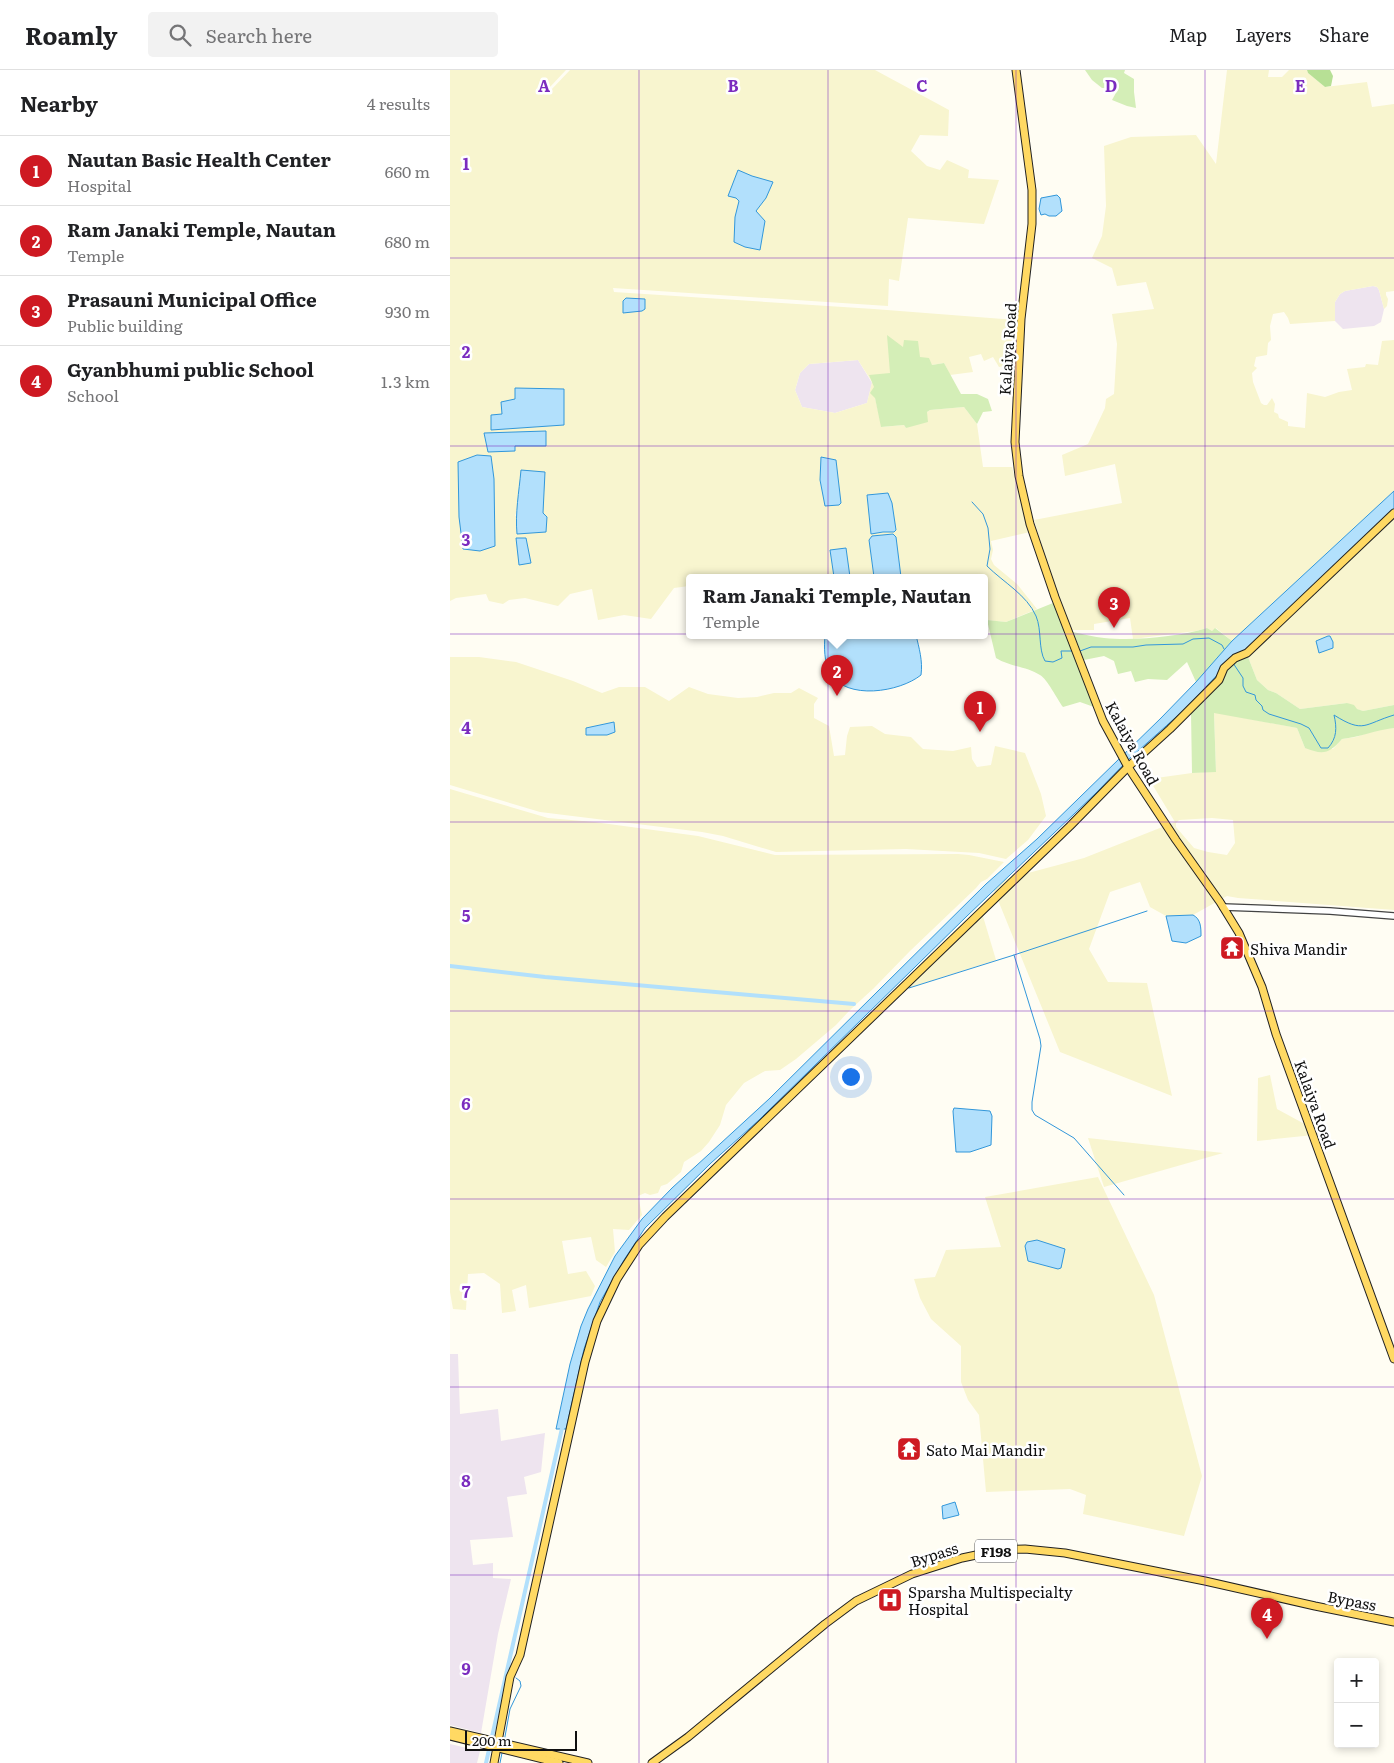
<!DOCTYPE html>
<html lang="en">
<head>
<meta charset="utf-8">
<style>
	body { margin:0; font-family:Literata,serif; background:#f2f2f2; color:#202124 }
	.controls { position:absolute; right:15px; bottom:15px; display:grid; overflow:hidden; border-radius:5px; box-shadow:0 2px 8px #0003 }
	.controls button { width:45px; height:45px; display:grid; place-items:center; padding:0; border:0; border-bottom:1px solid #e0e0e0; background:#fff; color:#202124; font:25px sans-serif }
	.scale { position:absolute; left:15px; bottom:12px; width:112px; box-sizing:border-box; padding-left:5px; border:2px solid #101010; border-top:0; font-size:14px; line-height:18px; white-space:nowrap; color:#101010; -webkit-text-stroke:4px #fff; paint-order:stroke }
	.you { position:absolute; left:400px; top:1006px; width:18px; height:18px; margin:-12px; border:4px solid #fff; border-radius:50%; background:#1a73e8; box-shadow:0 0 0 8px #1a73e833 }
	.badge { display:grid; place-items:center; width:32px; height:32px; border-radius:50%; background:#ce1922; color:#fff; font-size:16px; font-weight:700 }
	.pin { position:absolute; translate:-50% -41px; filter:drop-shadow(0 1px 2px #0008) }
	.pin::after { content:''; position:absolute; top:26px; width:18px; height:15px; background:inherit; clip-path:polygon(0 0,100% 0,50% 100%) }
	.popup { position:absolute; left:236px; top:504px; width:302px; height:65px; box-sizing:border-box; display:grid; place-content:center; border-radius:5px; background:#fff; filter:drop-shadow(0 1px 4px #0005); font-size:16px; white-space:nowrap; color:#757577 }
	.popup b { font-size:19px; color:#202124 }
	.popup::after { content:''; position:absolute; left:50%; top:100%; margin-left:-10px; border:10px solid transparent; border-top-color:#fff }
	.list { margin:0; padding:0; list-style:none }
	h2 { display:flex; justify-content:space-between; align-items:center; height:65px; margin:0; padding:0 20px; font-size:21px }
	h2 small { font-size:16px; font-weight:400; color:#757577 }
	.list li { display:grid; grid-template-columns:32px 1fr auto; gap:15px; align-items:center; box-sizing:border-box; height:70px; padding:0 20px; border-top:1px solid #e0e0e0 }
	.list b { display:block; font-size:19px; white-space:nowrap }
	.list p { margin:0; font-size:16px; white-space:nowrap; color:#757577 }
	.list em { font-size:16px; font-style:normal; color:#757577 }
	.icon { flex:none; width:28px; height:28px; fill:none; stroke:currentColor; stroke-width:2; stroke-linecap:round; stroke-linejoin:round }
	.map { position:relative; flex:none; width:944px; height:1693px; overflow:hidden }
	header { display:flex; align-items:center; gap:30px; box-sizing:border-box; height:70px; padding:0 25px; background:#fff; border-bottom:1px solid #e0e0e0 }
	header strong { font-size:24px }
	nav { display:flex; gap:28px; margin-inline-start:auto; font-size:18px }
	.search { width:350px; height:45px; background:#f2f2f2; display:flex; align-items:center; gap:12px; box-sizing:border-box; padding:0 18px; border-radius:5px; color:#757577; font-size:19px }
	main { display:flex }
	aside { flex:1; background:#fff }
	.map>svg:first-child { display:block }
	.industrial { fill:#eee4ef }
	.farmland { fill:#f8f5cf; fill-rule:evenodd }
	.green { fill:#d4eeb7 }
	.forest { fill:#b7e095 }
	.water { fill:#b2e0fc; stroke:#3297da }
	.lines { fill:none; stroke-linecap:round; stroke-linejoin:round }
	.stream { stroke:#3297da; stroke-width:1 }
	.canal { stroke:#b2e0fc; stroke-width:4 }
	.minor-casing { stroke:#434343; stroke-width:8 }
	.major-casing { stroke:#212121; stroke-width:9 }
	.minor { stroke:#fff; stroke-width:5.5 }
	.major { stroke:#ffd963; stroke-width:7 }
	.grid { fill:none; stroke:#7b2cbf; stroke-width:1; stroke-opacity:0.55 }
	.labels { text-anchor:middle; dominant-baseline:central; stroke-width:5; stroke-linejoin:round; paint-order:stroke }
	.shield { fill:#fff; stroke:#585858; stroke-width:1 }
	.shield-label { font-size:14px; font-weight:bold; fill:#101010 }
	.street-label { font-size:15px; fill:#101010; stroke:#fff }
	.poi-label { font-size:15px; fill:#101010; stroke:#fff; text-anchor:start }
	.grid-label { font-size:16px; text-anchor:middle; font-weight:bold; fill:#7b2cbf; stroke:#fff; stroke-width:5; stroke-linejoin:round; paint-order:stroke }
</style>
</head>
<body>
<header>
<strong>Roamly</strong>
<div class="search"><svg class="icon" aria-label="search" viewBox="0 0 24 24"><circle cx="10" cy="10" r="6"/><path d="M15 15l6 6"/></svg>Search here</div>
<nav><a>Map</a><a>Layers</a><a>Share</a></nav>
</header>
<main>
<aside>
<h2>Nearby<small>4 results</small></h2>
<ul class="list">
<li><span class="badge">1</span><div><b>Nautan Basic Health Center</b><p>Hospital</p></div><em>660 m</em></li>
<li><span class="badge">2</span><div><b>Ram Janaki Temple, Nautan</b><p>Temple</p></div><em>680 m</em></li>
<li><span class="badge">3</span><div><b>Prasauni Municipal Office</b><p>Public building</p></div><em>930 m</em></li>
<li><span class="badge">4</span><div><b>Gyanbhumi public School</b><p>School</p></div><em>1.3 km</em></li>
</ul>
</aside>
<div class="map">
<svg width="944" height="1693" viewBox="0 0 944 1693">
	<rect width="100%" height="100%" fill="#fffdf3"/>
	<g class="industrial">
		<path d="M 923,216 L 927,217 L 929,220 L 934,239 L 931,252 L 924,256 L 893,259 L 885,251 L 885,232 L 890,224 L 895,221 Z"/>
		<path d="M 408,290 L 422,313 L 417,333 L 385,343 L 352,337 L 345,320 L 350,303 L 359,294 Z"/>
		<path d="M 0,1284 L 8,1284 L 10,1344 L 48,1339 L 51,1371 L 95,1363 L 91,1402 L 74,1407 L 77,1424 L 57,1427 L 63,1467 L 20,1470 L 23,1495 L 43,1493 L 43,1508 L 61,1509 L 48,1564 L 31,1663 L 0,1655 Z"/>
		<path d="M 0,1674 L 30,1681 L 27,1693 L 0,1693 Z"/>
	</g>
	<g class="farmland">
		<path d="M 0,0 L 116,0 L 100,17 L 101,20 L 120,0 L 425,0 L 499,40 L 498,66 L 470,65 L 461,81 L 477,96 L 490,100 L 497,90 L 519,100 L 518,108 L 549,110 L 534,154 L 458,148 L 449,211 L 439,209 L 438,236 L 163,218 L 164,222 L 424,239 L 566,250 L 568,252 L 565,294 L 549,297 L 543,287 L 534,291 L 531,284 L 519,287 L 523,302 L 500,305 L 494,293 L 482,295 L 454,277 L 440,303 L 424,317 L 425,328 L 432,357 L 454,355 L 456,358 L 480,340 L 514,337 L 527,354 L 533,397 L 562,397 L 580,462 L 541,471 L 543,480 L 541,489 L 544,495 L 567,514 L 587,539 L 556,552 L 535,550 L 534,507 L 451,507 L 446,467 L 419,470 L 424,507 L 396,507 L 399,507 L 380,480 L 384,507 L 240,507 L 239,516 L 224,518 L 201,549 L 174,545 L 148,550 L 142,519 L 120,524 L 108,536 L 75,528 L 59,530 L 53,534 L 39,531 L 36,524 L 6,528 L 0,531 ZM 408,290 L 422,312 L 417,333 L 385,343 L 352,337 L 345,320 L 350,303 L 359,294 ZM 65,318 L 114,319 L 41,360 L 41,345 L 52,344 L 65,330 ZM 96,361 L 96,376 L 65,376 ZM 27,385 L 41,386 L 44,409 L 45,476 ZM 71,401 L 93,443 L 65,446 L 69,434 ZM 370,410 L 389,435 L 375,436 ZM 438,423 L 442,433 L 446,460 L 444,462 L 433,462 L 421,464 L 417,425 Z"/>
		<path d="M 777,0 L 819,0 L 818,7 L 832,7 L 839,0 L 857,0 L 858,3 L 875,17 L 917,12 L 922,37 L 944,34 L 944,221 L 936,222 L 936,225 L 938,229 L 937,236 L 934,239 L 929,220 L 927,217 L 923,216 L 895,221 L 890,224 L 885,232 L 885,251 L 840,254 L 838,248 L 834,242 L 823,244 L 820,256 L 821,270 L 818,273 L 817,285 L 806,287 L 804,296 L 807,298 L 802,303 L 803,312 L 811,333 L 814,335 L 817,335 L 822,328 L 825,334 L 824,342 L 828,344 L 829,348 L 838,352 L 838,356 L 855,358 L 857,323 L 875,327 L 889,322 L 902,320 L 897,299 L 915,297 L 916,294 L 928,295 L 932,271 L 944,270 L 944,421 L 782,571 L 766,558 L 762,561 L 757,558 L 746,561 L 683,569 L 680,548 L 644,554 L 644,560 L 622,560 L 602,508 L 584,450 L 672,433 L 665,394 L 615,406 L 612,385 L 638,374 L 655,338 L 656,329 L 664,324 L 667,274 L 662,244 L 704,239 L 696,212 L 667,216 L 662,198 L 642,188 L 652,166 L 656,136 L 654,76 L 681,67 L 746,65 L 766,94 Z"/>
		<path d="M 944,448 L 944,635 L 913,641 L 906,639 L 897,633 L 850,639 L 826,623 L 818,620 L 807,610 L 798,587 L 799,583 L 822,564 Z"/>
		<path d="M 0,587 L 29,587 L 66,592 L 123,611 L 152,623 L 169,617 L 195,617 L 219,631 L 239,617 L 258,624 L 288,628 L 307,627 L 324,623 L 341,623 L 349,618 L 368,628 L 364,634 L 364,648 L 379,656 L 384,686 L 395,685 L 397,666 L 400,657 L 422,656 L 435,664 L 461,667 L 473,679 L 503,681 L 521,677 L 522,689 L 527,697 L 541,695 L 545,676 L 575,683 L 591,724 L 596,746 L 578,770 L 556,789 L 529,783 L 456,779 L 326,782 L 273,766 L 252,762 L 90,742 L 0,715 ZM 163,652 L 165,661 L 136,665 L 136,658 Z"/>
		<path d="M 764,642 L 847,658 L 855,678 L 883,679 L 892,669 L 906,667 L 929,659 L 944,658 L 944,840 L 788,828 L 777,826 L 743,845 L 716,846 L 700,837 L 690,812 L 660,822 L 639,879 L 658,912 L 697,913 L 722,1026 L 610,982 L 541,813 L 634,788 L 725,752 L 699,709 L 742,703 L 766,701 ZM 762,748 L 783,750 L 785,773 L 777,785 L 758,782 L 744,778 L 726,757 L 726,753 L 729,750 Z"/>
		<path d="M 0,719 L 98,748 L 144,752 L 248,766 L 325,785 L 508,784 L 519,785 L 554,792 L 537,809 L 531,812 L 526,818 L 460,881 L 424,918 L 400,940 L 386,955 L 346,989 L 330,1000 L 315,1001 L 294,1013 L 276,1035 L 270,1055 L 259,1072 L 251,1081 L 234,1092 L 231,1102 L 217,1114 L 211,1116 L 208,1123 L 200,1125 L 195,1123 L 188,1126 L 192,1145 L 179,1160 L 163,1159 L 165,1182 L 156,1197 L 146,1190 L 141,1167 L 112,1171 L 118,1204 L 136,1201 L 145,1216 L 141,1226 L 79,1238 L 76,1215 L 62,1220 L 66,1241 L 52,1243 L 50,1214 L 34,1203 L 18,1204 L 16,1240 L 3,1239 L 0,1222 Z"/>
		<path d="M 532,843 L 546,890 L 449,921 Z"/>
		<path d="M 820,1005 L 827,1039 L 873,1064 L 807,1071 L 808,1008 Z"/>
		<path d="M 638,1068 L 773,1083 L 654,1117 Z"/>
		<path d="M 648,1107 L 704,1225 L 752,1406 L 734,1466 L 633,1444 L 636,1425 L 620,1419 L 536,1422 L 529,1345 L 518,1330 L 511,1312 L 511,1276 L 481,1249 L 470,1228 L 464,1209 L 485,1207 L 496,1180 L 551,1177 L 535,1127 Z"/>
	</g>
	<g class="green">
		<path d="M 635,0 L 675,0 L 674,3 L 684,9 L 684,22 L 686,38 L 677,36 L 662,30 L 667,21 L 660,18 L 652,18 L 642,10 Z"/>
		<path d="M 437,265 L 453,277 L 454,270 L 468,271 L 470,287 L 479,288 L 482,295 L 494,293 L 511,324 L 527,324 L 538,329 L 542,341 L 533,342 L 527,354 L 514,337 L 480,340 L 477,342 L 478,352 L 456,358 L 454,355 L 431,357 L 425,328 L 420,323 L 424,317 L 419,305 L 440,303 Z"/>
		<path d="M 603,533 L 644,637 L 630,632 L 613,637 C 607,629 598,610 590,605 C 577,596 560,597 546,588 L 537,550 L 556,552 Z"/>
		<path d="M 757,558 L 762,561 L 765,558 L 782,571 L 746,612 L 737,592 L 717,610 L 698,609 L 685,612 L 681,601 L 668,604 L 664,591 L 654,586 L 634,590 L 623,562 C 634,564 644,567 654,568 C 684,571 728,567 757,558 Z"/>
		<path d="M 799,583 L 798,587 L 807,610 L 818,620 L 826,623 L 850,639 L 897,633 L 904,635 L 907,639 L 913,641 L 944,635 L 944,658 C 926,660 910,667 892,669 C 879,684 873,685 855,678 L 847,658 L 764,643 L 766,702 L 742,703 L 741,643 C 756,629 768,602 785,590 C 789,588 795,586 799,583 Z"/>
	</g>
	<path class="forest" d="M 857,0 L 880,0 L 883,6 L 881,16 L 875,17 L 858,3 Z"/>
	<g class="water">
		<path d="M 288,100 L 302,106 L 323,112 L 316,128 L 306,141 L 315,151 L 310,180 L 295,177 L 284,172 L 285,147 L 289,131 L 286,128 L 278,126 Z"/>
		<path d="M 607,125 L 610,128 L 612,141 L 606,146 L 599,146 L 595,144 L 591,145 L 589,139 L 591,128 Z"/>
		<path d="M 176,228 L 195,229 L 195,239 L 192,241 L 173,243 L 173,231 Z"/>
		<path d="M 65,318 L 114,319 L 114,355 L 41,360 L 41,345 L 52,344 L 51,332 L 65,329 Z"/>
		<path d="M 96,361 L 96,376 L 65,376 L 65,381 L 38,382 L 34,363 Z"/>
		<path d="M 27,385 L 41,386 L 44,409 L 45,476 L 30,481 L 13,479 L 9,447 L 8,392 Z"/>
		<path d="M 371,387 L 386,390 L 391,433 L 389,435 L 375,436 L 370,410 Z"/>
		<path d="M 71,400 L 95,402 L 93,443 L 97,447 L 96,462 L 67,464 C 65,443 69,422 71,400 Z"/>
		<path d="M 944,421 L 944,440 L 807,571 L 770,602 L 734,640 L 679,689 L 646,723 L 517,846 L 309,1050 L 261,1093 L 195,1158 L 174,1190 L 150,1232 L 134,1279 L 116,1359 L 106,1359 L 120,1294 L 131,1256 L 138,1239 L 165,1186 L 192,1149 L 222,1118 L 319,1029 L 536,814 L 587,769 L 711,648 L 746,612 L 782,571 Z"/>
		<path d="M 438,423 L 442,433 L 446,460 L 444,462 L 433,462 L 421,464 L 417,425 Z"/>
		<path d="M 443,464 L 446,467 L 451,507 L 424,507 L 419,470 L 422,466 Z"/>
		<path d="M 66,468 L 76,468 L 81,493 L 69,495 Z"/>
		<path d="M 396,478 L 400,507 L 384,507 L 380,480 Z"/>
		<path d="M 375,565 L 466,565 C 469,578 473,591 471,605 C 450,622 396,631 380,603 C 374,593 374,576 375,565 Z"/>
		<path d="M 878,566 L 880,566 L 883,572 L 883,578 L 869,583 L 866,571 Z"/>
		<path d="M 164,652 L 165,662 L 157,665 L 136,665 L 136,658 Z"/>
		<path d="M 743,845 C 751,849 751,858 751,866 L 736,873 L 722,871 L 716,846 Z"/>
		<path d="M 504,1038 L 540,1041 L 542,1046 L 541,1075 L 520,1082 L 506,1082 L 503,1041 Z"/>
		<path d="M 587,1170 L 615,1179 L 611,1198 L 608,1199 L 578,1191 L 575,1176 L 577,1172 Z"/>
		<path d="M 505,1432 L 509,1445 L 493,1449 L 492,1436 Z"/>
	</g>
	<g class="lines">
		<g class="stream">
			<path d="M 522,432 L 533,444 L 538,458 L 540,479 L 537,496 C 553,512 577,525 586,546 C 592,560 588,579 595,591 L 603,592 L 612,588 L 611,581 L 623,581"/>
			<path d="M 630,581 L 641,577 L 683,577 L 696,575 L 733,574 L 743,569 L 759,568 L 772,575 L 774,579"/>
			<path d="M 783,593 L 793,608 L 793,616 L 796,622 L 805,625 L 806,630 L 812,636 L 813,640 L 819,644 L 851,654 L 859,658 L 871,678 L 878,678 C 887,668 887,658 884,645 C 914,664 914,654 944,645"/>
			<path d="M 564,885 L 590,969 L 591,976 L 582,1032 L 582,1040 L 585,1045 L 624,1068 L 674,1125"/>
			<path d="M 459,918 L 564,885 L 697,841"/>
			<path d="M 54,1672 L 60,1639 L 71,1616 L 70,1611 L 66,1608"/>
			<path d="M 50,1693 L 52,1683"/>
		</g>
		<g class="canal">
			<path d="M 0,896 L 95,907 L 404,934"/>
			<path d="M 36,1693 L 113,1354"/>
		</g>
		<defs>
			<path id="minor" d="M 773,837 L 880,841 L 944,846"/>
			<g id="major">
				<path d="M 566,0 L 582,120 L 582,154 L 571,249 L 565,372 L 569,406 L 580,454 L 605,527 L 653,651 L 678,697 L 726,770 L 770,832 L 789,863 L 812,917 L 826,964 L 944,1289"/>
				<path d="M 0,1661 L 138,1693"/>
				<path d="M 0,1666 L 109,1693"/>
				<path d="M 44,1693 L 60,1607 L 70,1585 L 135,1292 L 147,1251 L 167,1209 L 189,1175 L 215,1147 L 620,756 L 678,697 L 720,659 L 769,610 L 774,598 L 785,588 L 797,583 L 944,443"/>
				<path d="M 202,1693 L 238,1667 L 375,1554 L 406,1531 L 462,1504 L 512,1488 L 550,1480 L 575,1479 L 615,1483 L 755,1511 L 865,1536 L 944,1552"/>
			</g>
		</defs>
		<use href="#minor" class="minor-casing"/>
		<use href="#major" class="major-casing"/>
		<use href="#minor" class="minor"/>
		<use href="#major" class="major"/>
	</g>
	<path class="grid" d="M 189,0 L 189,1693M 378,0 L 378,1693M 566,0 L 566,1693M 755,0 L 755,1693M 0,188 L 944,188M 0,376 L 944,376M 0,564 L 944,564M 0,752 L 944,752M 0,941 L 944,941M 0,1129 L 944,1129M 0,1317 L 944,1317M 0,1505 L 944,1505"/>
	<defs>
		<symbol id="temple-square" viewBox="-11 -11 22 22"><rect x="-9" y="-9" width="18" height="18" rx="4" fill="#ce1922" stroke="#fff"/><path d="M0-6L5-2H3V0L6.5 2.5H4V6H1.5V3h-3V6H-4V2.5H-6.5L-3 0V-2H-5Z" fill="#fff"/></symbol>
		<symbol id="hospital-square" viewBox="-11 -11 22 22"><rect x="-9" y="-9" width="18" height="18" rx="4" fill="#ce1922" stroke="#fff"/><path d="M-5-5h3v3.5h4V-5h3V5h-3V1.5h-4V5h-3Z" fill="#fff"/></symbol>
	</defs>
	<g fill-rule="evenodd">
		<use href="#temple-square" x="768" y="864" width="28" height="28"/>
		<use href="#temple-square" x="445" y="1365" width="28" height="28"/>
		<use href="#hospital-square" x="426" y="1516" width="28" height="28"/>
	</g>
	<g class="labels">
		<rect class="shield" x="525" y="1469.5" width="42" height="23" rx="4"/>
		<g class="shield-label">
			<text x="546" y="1481">F198</text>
		</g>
		<g class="street-label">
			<text transform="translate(557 279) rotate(-86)">Kalaiya Road</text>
			<text transform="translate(683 673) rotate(61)">Kalaiya Road</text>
			<text transform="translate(866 1034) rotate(70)">Kalaiya Road</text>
			<text transform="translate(484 1484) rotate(-18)">Bypass</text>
			<text transform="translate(902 1530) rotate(11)">Bypass</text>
		</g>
		<g class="poi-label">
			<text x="800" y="878">Shiva Mandir</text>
			<text x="476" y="1379">Sato Mai Mandir</text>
			<text x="458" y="1521">Sparsha Multispecialty<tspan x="458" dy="17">Hospital</tspan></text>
		</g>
	</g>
	<g class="grid-label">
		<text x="94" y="22">A</text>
		<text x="283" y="22">B</text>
		<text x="472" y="22">C</text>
		<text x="661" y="22">D</text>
		<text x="850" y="22">E</text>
		<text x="16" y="100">1</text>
		<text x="16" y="288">2</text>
		<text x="16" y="476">3</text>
		<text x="16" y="664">4</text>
		<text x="16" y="852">5</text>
		<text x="16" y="1040">6</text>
		<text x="16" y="1228">7</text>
		<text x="16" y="1417">8</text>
		<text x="16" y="1605">9</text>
	</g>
</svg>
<div class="controls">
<button>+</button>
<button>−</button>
</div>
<div class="scale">200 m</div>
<div class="you"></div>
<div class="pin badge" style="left:530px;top:662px">1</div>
<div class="pin badge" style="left:387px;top:626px">2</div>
<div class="popup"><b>Ram Janaki Temple, Nautan</b>Temple</div>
<div class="pin badge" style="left:664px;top:558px">3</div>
<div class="pin badge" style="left:817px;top:1569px">4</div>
</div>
</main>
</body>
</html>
